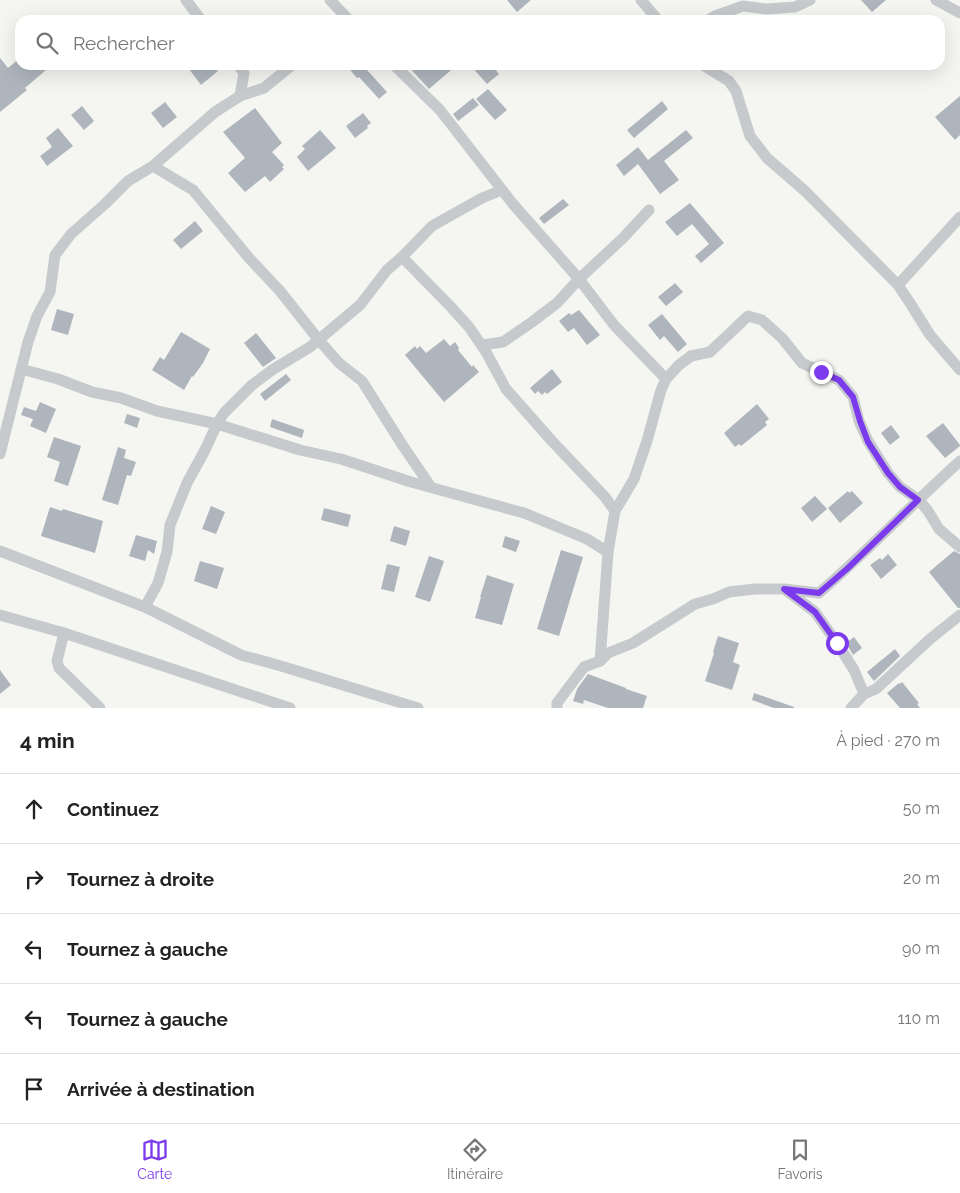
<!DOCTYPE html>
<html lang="fr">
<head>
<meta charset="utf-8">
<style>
	body { margin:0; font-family:Raleway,sans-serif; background:#f6f6f6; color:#222 }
	.stop { position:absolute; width:15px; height:15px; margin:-11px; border:4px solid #7c3aed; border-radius:50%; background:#fff }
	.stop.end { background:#7c3aed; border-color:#fff; box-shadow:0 1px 5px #0008 }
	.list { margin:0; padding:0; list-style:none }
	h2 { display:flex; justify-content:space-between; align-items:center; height:65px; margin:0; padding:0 20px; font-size:21px }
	h2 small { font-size:16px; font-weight:400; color:#767676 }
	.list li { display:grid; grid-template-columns:32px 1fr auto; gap:15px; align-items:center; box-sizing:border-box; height:70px; padding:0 20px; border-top:1px solid #e0e0e0 }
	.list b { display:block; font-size:19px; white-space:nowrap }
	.list em { font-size:16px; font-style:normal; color:#767676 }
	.icon { flex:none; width:28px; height:28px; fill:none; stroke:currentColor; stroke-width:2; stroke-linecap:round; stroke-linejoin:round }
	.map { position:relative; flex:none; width:960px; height:708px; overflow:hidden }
	.search { position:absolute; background:#fff; box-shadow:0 5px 20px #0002; left:15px; right:15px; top:15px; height:55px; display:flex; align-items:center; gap:12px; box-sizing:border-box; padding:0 18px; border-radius:15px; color:#767676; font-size:19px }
	.sheet { height:415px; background:#fff }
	nav { display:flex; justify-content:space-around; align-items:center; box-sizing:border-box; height:70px; border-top:1px solid #e0e0e0; background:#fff; font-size:14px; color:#767676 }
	nav a { display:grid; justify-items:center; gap:2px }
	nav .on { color:#7c3aed }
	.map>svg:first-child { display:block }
	.building { fill:#aeb5bc }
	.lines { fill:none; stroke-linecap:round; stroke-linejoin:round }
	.minor { stroke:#c7cacd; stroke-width:11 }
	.route { stroke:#7c3aed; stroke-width:6 }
</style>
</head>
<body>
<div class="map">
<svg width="960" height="708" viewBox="0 0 960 708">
	<rect width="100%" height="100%" fill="#f5f6f1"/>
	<g class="building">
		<path d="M 507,0 L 531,0 L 517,12 Z"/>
		<path d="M 861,0 L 886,0 L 872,12 Z"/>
		<path d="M 0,58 L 8,68 L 20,58 L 20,65 L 43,65 L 46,70 L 25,88 L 27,90 L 0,112 Z"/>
		<path d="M 186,65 L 213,65 L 218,71 L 201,85 Z"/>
		<path d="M 346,65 L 373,65 L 367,70 L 387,92 L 379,99 L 359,77 L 357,78 Z"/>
		<path d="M 407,65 L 457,65 L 429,89 Z"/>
		<path d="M 470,65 L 492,65 L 499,74 L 487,84 Z"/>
		<path d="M 488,89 L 507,110 L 495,120 L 476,99 Z"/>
		<path d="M 960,96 L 960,135 L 955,140 L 935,117 Z"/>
		<path d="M 473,98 L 479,105 L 458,121 L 453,114 Z"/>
		<path d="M 662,101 L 668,109 L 634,138 L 627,130 Z"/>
		<path d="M 165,102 L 177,117 L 163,128 L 151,113 Z"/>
		<path d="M 82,106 L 94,121 L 84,130 L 71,115 Z"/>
		<path d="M 255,108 L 282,143 L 272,152 L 284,165 L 282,167 L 284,169 L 270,182 L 265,176 L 245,192 L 228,173 L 245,158 L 223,132 Z"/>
		<path d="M 363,113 L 371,123 L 367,126 L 368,128 L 355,138 L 346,126 Z"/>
		<path d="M 58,128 L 73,146 L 47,166 L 40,156 L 52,147 L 46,138 Z"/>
		<path d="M 320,130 L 336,148 L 308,171 L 297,157 L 305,149 L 302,146 Z"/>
		<path d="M 686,130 L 693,138 L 664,161 L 679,180 L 660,194 L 638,164 L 624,176 L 616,165 L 638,147 L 648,160 Z"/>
		<path d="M 563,199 L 569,205 L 544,224 L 539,218 Z"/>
		<path d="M 690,203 L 724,243 L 701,263 L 695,256 L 709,244 L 692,224 L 677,236 L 665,222 Z"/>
		<path d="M 195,221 L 203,231 L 181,249 L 173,240 Z"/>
		<path d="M 675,283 L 683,292 L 666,306 L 658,297 Z"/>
		<path d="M 57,309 L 74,314 L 68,335 L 51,330 Z"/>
		<path d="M 579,310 L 600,335 L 587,345 L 574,328 L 568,332 L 559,321 L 569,313 L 571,315 Z"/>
		<path d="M 662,314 L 687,344 L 678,352 L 664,336 L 660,340 L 648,325 Z"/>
		<path d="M 181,332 L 210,349 L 203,363 L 193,377 L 192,376 L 184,390 L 152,370 L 160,357 L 164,360 Z"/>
		<path d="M 256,333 L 276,358 L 263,367 L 244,343 Z"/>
		<path d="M 444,339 L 450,346 L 455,342 L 459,348 L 458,350 L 472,367 L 473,365 L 479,372 L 444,402 L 405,355 L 415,346 L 417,349 L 420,346 L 426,353 Z"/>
		<path d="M 552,369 L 562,382 L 547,394 L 545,392 L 542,395 L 538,391 L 535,394 L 530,388 Z"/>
		<path d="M 286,374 L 291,380 L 265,401 L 260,394 Z"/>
		<path d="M 40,402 L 56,409 L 46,433 L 30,426 L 33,419 L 21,415 L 24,407 L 36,411 Z"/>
		<path d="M 757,404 L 769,419 L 765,422 L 767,425 L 741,446 L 739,444 L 735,447 L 724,433 Z"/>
		<path d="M 127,414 L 140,418 L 137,428 L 124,423 Z"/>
		<path d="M 272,419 L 304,430 L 302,438 L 270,427 Z"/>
		<path d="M 943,423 L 960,445 L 960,446 L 945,458 L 926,436 Z"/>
		<path d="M 891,425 L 900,437 L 890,445 L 881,433 Z"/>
		<path d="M 54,437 L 81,446 L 68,486 L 54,481 L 60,462 L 47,457 Z"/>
		<path d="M 118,447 L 126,450 L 124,458 L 136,462 L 131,476 L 127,475 L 118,505 L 102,500 Z"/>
		<path d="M 848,491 L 849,493 L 852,491 L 863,503 L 840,523 L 828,508 Z"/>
		<path d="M 815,496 L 827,509 L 812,522 L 801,508 Z"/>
		<path d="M 211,506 L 225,512 L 216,534 L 202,529 Z"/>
		<path d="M 50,507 L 62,511 L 63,509 L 103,521 L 95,553 L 41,536 Z"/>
		<path d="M 324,508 L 351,515 L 348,527 L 321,520 Z"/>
		<path d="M 394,526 L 410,531 L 406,546 L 390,541 Z"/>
		<path d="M 136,535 L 157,541 L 154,554 L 148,550 L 145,561 L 129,556 Z"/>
		<path d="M 505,536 L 520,541 L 516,552 L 502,547 Z"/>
		<path d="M 561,550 L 583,557 L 559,636 L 537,629 Z"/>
		<path d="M 954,551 L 960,554 L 960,608 L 958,608 L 929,572 Z"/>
		<path d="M 888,554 L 897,565 L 881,579 L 870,565 L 880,558 L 882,560 Z"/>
		<path d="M 429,556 L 444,561 L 430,602 L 415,597 Z"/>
		<path d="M 200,561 L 224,568 L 217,589 L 194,581 Z"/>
		<path d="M 387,564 L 400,567 L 394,592 L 381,589 Z"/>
		<path d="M 487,575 L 514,584 L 502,625 L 475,618 L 481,597 L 480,597 Z"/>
		<path d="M 718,636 L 739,643 L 733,662 L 740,665 L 732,690 L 705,681 L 714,653 L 713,652 Z"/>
		<path d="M 854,637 L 862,648 L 853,655 L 846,643 Z"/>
		<path d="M 895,649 L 900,656 L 874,681 L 867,672 Z"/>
		<path d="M 0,670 L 11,685 L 0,694 Z"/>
		<path d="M 588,674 L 626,688 L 626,689 L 647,696 L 643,708 L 608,708 L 584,700 L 583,704 L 573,701 L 577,689 Z"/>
		<path d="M 902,682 L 919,703 L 917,704 L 920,708 L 900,708 L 887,693 L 899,683 L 900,684 Z"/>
		<path d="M 754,693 L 794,707 L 794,708 L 774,708 L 752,700 Z"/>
	</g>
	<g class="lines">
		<g class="minor">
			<path d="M 186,0 L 201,20"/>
			<path d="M 330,0 L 349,20"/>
			<path d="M 641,0 L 658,20"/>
			<path d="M 936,0 L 960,13"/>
			<path d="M 708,20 L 715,16 L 743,6 L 766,9 L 795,7 L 810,0"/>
			<path d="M 238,65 L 244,73 L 240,96"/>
			<path d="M 394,65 L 440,110 L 513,204 L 579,279 L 614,325 L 666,379"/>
			<path d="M 703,65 L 729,81 L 736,91 L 750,136 L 767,158 L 805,191 L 898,285 L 910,303 L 930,335 L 960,370"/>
			<path d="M 153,166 L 193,190 L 249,258 L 280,291 L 318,339 L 339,363 L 362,381 L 403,446 L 431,487"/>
			<path d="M 402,257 L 451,307 L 469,327 L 486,352 L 506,389 L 551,440 L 605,497 L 615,511"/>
			<path d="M 898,285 L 960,217"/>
			<path d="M 482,345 L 503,342 L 532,322 L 557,303 L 579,279 L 623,238 L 649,210"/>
			<path d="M 21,369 L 58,379 L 92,392 L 121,398 L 157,411 L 217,424 L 300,450 L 341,459 L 411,482 L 524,513 L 587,539 L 608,552"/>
			<path d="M 0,454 L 28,342 L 37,316 L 50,292 L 55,255 L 71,234 L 105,204 L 128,181 L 153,166 L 215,112 L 240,96 L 264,88 L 292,65"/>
			<path d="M 0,551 L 145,607 L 241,655 L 281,666 L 418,708"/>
			<path d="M 786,590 L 815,612 L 837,643 L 854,670 L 864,694"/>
			<path d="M 145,607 L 158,583 L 167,552 L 170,525 L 187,483 L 205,450 L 217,424 L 224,413 L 252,385 L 272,370 L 310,347 L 360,305 L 387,270 L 402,257 L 432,226 L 482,198 L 502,190"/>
			<path d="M 0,615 L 64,633 L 290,708"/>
			<path d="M 64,633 L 57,661 L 59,668 L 100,708"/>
			<path d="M 600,661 L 608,552 L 615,511 L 634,479 L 647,441 L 661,390 L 666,379 L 679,365 L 691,356 L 710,352 L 748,316 L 762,320 L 782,338 L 802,363 L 839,380 L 853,397 L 859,421 L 868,441 L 888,473 L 900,487 L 919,500 L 928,511 L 939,529 L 960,547"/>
			<path d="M 557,708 L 557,703 L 584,667 L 600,661 L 608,653 L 633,643 L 695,604 L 713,599 L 729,592 L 755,589 L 784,589 L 819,593 C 868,551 912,504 960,461"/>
			<path d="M 851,708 L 864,694 L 876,689 L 930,639 L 960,615"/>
		</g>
	</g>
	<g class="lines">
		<path class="route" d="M 821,372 L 839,380 L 853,397 L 860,421 L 868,442 L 888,473 L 900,487 L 918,500 L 848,568 L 819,593 L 784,589 L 815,612 L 837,643"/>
	</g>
</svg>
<div class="stop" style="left:837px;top:643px"></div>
<div class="stop end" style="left:821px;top:372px"></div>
<div class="search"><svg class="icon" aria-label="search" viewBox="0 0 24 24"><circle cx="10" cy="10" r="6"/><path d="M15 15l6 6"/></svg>Rechercher</div>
</div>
<section class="sheet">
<h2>4 min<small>À pied · 270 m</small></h2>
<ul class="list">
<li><svg class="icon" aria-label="ahead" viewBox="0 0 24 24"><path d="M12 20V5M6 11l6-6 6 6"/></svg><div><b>Continuez</b></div><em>50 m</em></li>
<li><svg class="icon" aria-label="right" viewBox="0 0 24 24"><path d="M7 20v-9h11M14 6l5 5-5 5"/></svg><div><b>Tournez à droite</b></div><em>20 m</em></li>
<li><svg class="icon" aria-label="left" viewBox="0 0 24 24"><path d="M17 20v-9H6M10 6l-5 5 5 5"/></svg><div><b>Tournez à gauche</b></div><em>90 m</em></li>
<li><svg class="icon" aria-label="left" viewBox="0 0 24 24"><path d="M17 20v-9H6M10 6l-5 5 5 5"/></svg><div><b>Tournez à gauche</b></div><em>110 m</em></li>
<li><svg class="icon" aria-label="arrive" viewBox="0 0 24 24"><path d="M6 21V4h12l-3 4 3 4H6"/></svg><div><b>Arrivée à destination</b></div></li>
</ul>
</section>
<nav>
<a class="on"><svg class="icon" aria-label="map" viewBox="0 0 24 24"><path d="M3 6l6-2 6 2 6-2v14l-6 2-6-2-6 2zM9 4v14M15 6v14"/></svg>Carte</a>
<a><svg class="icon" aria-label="directions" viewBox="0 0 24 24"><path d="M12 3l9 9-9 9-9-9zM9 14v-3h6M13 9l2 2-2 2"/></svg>Itinéraire</a>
<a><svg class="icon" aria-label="saved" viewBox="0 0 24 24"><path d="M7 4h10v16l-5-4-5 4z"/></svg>Favoris</a>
</nav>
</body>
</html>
